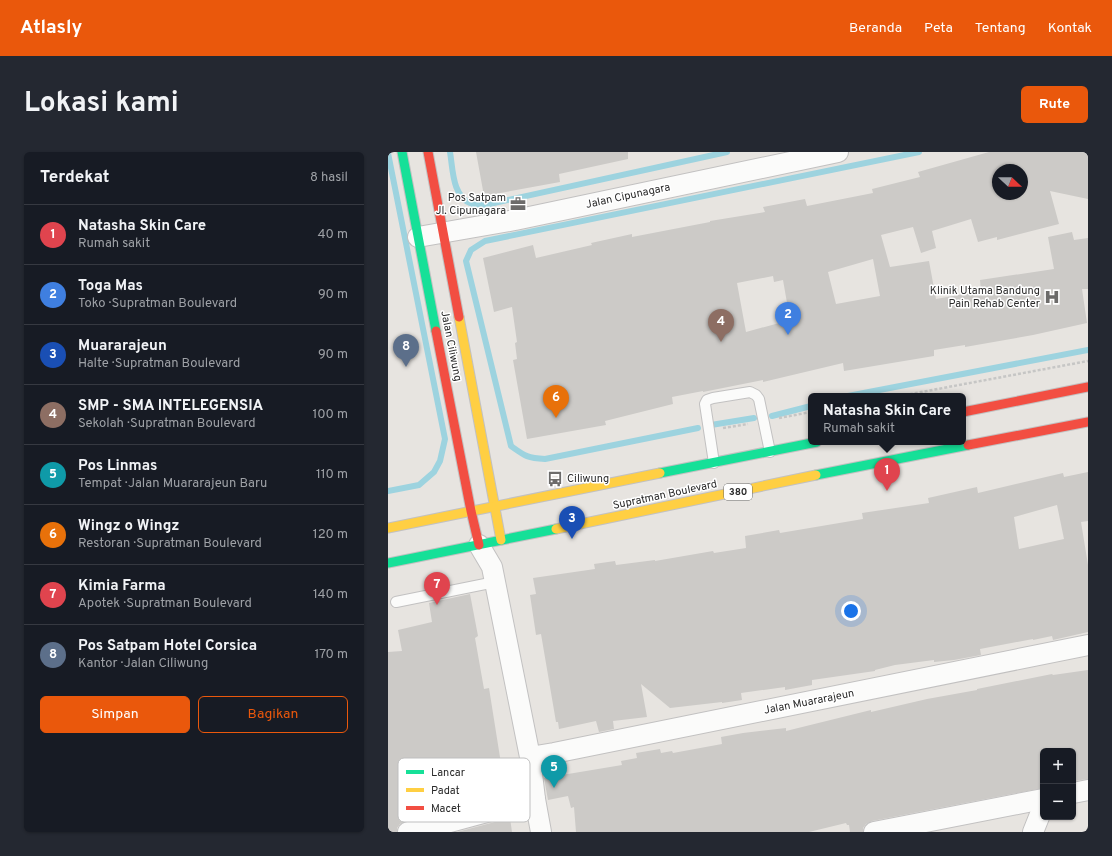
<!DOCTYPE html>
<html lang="id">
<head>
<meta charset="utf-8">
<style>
	body { margin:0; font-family:Overpass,sans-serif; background:#242831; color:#f1f3f6 }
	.controls { position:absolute; right:12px; bottom:12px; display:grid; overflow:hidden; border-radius:6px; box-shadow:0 1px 3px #0004 }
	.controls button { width:36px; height:36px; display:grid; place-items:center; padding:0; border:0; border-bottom:1px solid #363941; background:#171b24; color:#f1f3f6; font:20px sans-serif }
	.compass { position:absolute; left:604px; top:12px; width:36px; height:36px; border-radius:50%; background:#171b24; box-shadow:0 1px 3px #0004; rotate:112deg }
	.you { position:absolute; left:463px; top:459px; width:14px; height:14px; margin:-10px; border:3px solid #fff; border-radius:50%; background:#1a73e8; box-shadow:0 0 0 6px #1a73e833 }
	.badge { display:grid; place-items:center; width:26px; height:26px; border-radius:50%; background:#ea580c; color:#fff; font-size:13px; font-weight:700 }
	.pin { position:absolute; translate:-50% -33px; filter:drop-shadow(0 1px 2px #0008) }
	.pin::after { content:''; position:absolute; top:21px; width:14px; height:12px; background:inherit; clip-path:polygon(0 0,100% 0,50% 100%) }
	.popup { position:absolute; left:420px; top:241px; width:158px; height:52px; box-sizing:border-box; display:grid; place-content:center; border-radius:6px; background:#171b24; filter:drop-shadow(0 1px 3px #0005); font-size:13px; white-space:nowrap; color:#9ea1a6 }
	.popup b { font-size:15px; color:#f1f3f6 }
	.popup::after { content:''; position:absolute; left:50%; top:100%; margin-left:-8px; border:8px solid transparent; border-top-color:#171b24 }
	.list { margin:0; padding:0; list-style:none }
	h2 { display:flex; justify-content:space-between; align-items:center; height:52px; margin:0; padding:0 16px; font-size:17px }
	h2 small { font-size:13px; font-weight:400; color:#9ea1a6 }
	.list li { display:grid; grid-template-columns:26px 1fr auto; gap:12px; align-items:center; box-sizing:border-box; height:60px; padding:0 16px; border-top:1px solid #363941 }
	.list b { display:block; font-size:15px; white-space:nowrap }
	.list p { margin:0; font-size:13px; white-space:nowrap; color:#9ea1a6 }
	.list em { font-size:13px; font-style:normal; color:#9ea1a6 }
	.actions { display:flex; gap:8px; padding:12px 16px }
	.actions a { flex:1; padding:9px 0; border:1px solid #ea580c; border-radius:6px; text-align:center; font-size:14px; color:#ea580c }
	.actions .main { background:#ea580c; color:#fff }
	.map { position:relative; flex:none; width:700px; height:680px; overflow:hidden; border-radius:6px }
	header { display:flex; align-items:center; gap:24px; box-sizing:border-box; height:56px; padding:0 20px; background:#ea580c; color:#fff }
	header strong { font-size:19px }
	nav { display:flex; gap:22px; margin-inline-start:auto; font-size:14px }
	.intro { display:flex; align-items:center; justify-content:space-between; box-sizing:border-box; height:96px; padding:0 24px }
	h1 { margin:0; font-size:28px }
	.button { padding:10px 18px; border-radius:6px; background:#ea580c; color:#fff; font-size:14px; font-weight:700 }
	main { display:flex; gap:24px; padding:0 24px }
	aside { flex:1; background:#171b24; border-radius:6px; box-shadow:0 1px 3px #0004 }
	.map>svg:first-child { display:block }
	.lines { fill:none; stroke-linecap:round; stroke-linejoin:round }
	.stream { stroke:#9dd3df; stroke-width:6 }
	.building { fill:#cccac7; fill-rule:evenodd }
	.lane-casing { stroke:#c2c1c1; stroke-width:12 }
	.street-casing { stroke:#c2c1c1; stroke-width:22 }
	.fast-casing { stroke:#c2c1c1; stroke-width:11 }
	.slow-casing { stroke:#c2c1c1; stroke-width:11 }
	.jam-casing { stroke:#c2c1c1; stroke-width:11 }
	.path { stroke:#c6c6c5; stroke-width:2.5; stroke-dasharray:3 2; stroke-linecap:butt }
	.lane { stroke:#fbfbfa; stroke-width:10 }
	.street { stroke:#fbfbfa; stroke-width:20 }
	.fast { stroke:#16e098; stroke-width:9 }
	.slow { stroke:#ffcf43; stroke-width:9 }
	.jam { stroke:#f24e42; stroke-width:9 }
	.labels { text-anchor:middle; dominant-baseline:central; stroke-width:3; stroke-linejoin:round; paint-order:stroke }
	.shield { fill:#fff; stroke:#6a6a6a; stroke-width:1 }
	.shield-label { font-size:10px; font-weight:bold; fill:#2a2a2a }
	.street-label { font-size:11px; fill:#2a2a2a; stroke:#fff }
	.poi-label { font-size:11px; fill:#2a2a2a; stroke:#fff; text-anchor:end }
	.key { fill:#fff; stroke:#bfbfbf; stroke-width:1 }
	.key-label { font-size:11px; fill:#2a2a2a }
</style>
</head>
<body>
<header>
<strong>Atlasly</strong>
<nav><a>Beranda</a><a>Peta</a><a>Tentang</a><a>Kontak</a></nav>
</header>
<div class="intro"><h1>Lokasi kami</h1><a class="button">Rute</a></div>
<main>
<aside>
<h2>Terdekat<small>8 hasil</small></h2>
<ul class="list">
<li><span class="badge" style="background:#e0444e">1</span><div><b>Natasha Skin Care</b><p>Rumah sakit</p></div><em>40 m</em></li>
<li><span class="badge" style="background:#3f7fe0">2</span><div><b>Toga Mas</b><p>Toko · Supratman Boulevard</p></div><em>90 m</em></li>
<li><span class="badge" style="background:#1a4fb4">3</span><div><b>Muararajeun</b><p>Halte · Supratman Boulevard</p></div><em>90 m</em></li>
<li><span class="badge" style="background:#8d6e63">4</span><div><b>SMP - SMA INTELEGENSIA</b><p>Sekolah · Supratman Boulevard</p></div><em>100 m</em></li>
<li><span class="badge" style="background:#0f9aa8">5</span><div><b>Pos Linmas</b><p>Tempat · Jalan Muararajeun Baru</p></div><em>110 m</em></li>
<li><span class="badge" style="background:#e8710a">6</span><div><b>Wingz o Wingz</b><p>Restoran · Supratman Boulevard</p></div><em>120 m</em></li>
<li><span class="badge" style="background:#e0444e">7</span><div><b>Kimia Farma</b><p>Apotek · Supratman Boulevard</p></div><em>140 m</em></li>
<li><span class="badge" style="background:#5c6f8a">8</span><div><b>Pos Satpam Hotel Corsica</b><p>Kantor · Jalan Ciliwung</p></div><em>170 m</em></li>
</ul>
<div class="actions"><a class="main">Simpan</a><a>Bagikan</a></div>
</aside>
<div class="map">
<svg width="700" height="680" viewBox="0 0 700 680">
	<rect width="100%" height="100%" fill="#e7e4e0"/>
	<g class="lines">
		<g class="stream">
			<path d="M 62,0 C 65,17 64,45 84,52 C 88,53 93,53 97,53 L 339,0"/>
			<path d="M 0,1 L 57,287 L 52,309 L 46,320 L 31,333 L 0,339"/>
			<path d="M 460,244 L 700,198"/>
			<path d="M 384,264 L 423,254"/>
			<path d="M 323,273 L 366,266"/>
			<path d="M 310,276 L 157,307 C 139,306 137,304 123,294 L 78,109 L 83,98 L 97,89 L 531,0"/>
		</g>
	</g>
	<g class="building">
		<path d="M 88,0 L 240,0 L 240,7 L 171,22 L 172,30 L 96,44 Z"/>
		<path d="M 601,0 L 700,0 L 700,47 L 662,39 L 671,72 L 609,88 L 609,85 L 590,90 L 583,67 L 544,79 L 548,96 L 533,101 L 525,75 L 493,83 L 502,115 L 541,109 L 548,147 L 593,139 L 592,128 L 666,117 L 660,85 L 684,80 L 686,88 L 700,86 L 700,137 L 694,137 L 699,171 L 645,183 L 577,195 L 577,193 L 546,198 L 546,204 L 456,219 L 455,211 L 375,230 L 375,228 L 315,240 L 315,239 L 284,245 L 285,252 L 217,269 L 218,273 L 139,287 L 125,208 L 129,207 L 127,191 L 129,190 L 124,155 L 106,160 L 95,106 L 145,93 L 148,106 L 204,93 L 203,91 L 244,82 L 244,85 L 322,70 L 322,69 L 377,60 L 375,55 L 417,47 L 419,54 L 485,41 L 484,37 L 532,25 L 530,20 ZM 610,18 L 634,18 L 634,42 L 610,42 ZM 485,107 L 492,144 L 448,152 L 440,120 ZM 385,124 L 386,130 L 395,128 L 402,168 L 358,180 L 349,131 Z"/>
		<path d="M 700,320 L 700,369 L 693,370 L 700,413 L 700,480 L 665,488 L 664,484 L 645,488 L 645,487 L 592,497 L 593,503 L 566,508 L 546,510 L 546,508 L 507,513 L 487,518 L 487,519 L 424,528 L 424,533 L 397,538 L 397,535 L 353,541 L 354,548 L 334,551 L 334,550 L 282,556 L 253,532 L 259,565 L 225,569 L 226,577 L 211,580 L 208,569 L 171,577 L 170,570 L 168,570 L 153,482 L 148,483 L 142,443 L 148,442 L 145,426 L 207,417 L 206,412 L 227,409 L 228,413 L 267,408 L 267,409 L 325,399 L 326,401 L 358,396 L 357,384 L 391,378 L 392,381 L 475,367 L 474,361 L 541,351 L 540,346 L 589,335 L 590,341 L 675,321 L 676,325 ZM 669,353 L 676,387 L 631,397 L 626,365 Z"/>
		<path d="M 82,442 L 90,484 L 87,486 L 96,537 L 101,536 L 118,643 L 33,666 L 18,669 L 12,672 L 9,676 L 9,680 L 0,680 L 0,500 L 14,499 L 10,478 L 44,470 L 41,451 Z"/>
		<path d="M 700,518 L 700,627 L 685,629 L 685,599 L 655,599 L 655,636 L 484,669 L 478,672 L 475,676 L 475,680 L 462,680 L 461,673 L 459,673 L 458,671 L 421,680 L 188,680 L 186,655 L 183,656 L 180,644 L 160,648 L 156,626 L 234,613 L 233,609 L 249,606 L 248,601 L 272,597 L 273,601 L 284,599 L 285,601 L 334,592 L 333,585 L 355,581 L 398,576 L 398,579 L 483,558 L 483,560 L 539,547 L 589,538 L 589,537 L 664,522 L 665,523 Z"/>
		<path d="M 122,666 L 124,680 L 69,680 Z"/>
	</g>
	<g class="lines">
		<defs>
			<g id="lane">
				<path d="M 326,311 L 317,252 L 319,248 L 325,246 L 362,240 L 368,243 L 371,247 L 382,300"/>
				<path d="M 8,450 L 107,430"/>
			</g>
			<g id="street">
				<path d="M 30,85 L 127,68 L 450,0"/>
				<path d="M 91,393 L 104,415 L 142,605 L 147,647 L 153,680"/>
				<path d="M 142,605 L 166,601 L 700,493"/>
				<path d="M 685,641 L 700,638"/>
				<path d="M 20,680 L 36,677 L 147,647"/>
				<path d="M 486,680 L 655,647"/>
				<path d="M 645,680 L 655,655"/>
			</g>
			<g id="fast">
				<path d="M 14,0 L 48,179"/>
				<path d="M 272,321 L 429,290"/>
				<path d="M 428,323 L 580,293"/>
				<path d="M 0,411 L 168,377"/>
			</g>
			<g id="slow">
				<path d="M 71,165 L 113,388"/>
				<path d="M 0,376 L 272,321"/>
				<path d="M 168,377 L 428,323"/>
			</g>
			<g id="jam">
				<path d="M 40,0 L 71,165"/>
				<path d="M 48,179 L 83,359 L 91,393"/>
				<path d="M 575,260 L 700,235"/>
				<path d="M 580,293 L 700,270"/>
			</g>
		</defs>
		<use href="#lane" class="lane-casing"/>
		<use href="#street" class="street-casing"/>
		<use href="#fast" class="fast-casing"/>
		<use href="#slow" class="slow-casing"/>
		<use href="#jam" class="jam-casing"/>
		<g class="path">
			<path d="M 512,244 L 700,209"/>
			<path d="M 391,266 L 423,260"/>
			<path d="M 335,276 L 360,272"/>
		</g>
		<use href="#lane" class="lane"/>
		<use href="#street" class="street"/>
		<use href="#fast" class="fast"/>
		<use href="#slow" class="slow"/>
		<use href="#jam" class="jam"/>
	</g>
	<defs>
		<symbol id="office-bare" viewBox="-9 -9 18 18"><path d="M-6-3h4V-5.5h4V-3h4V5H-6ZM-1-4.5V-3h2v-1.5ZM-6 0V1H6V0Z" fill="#6c6b6a" stroke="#fff" stroke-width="2.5" paint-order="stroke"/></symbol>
		<symbol id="hospital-bare" viewBox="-9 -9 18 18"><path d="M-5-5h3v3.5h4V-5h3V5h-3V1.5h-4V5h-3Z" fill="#6c6b6a" stroke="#fff" stroke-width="2.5" paint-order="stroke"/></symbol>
		<symbol id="bus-bare" viewBox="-9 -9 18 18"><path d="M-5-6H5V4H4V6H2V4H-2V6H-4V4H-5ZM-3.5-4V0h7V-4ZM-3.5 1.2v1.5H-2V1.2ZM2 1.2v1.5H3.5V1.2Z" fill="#6c6b6a" stroke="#fff" stroke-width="2.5" paint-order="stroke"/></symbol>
	</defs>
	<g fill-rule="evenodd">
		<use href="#office-bare" x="119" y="41" width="22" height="22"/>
		<use href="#hospital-bare" x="653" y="134" width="22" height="22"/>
		<use href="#bus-bare" x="156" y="316" width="22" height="22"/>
	</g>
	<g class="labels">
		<rect class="shield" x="336" y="332" width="28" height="16" rx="3"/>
		<g class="shield-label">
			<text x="350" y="340">380</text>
		</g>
		<g class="street-label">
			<text transform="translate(240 44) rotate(-12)">Jalan Cipunagara</text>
			<text transform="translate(63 194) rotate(79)">Jalan Ciliwung</text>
			<text transform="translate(277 343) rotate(-12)">Supratman Boulevard</text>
			<text transform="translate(421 550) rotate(-11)">Jalan Muararajeun</text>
		</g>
		<g class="poi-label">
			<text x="118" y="46">Pos Satpam<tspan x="118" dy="13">Jl. Cipunagara</tspan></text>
			<text x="652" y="139">Klinik Utama Bandung<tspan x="652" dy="13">Pain Rehab Center</tspan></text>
			<text x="179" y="327" text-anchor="start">Ciliwung</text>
		</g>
	</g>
	<rect x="10" y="606" width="132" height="64" rx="6" class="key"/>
	<rect x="18" y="618" width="18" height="4" fill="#16e098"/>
	<rect x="18" y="636" width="18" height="4" fill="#ffcf43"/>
	<rect x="18" y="654" width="18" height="4" fill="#f24e42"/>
	<g class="key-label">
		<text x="43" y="624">Lancar</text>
		<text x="43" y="642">Padat</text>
		<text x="43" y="660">Macet</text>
	</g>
</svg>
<div class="controls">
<button>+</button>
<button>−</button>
</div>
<svg class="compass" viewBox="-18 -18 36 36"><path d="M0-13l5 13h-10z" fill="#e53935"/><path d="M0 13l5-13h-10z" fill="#9ea1a6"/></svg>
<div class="you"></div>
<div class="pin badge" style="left:499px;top:339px;background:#e0444e">1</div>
<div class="popup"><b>Natasha Skin Care</b>Rumah sakit</div>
<div class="pin badge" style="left:400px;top:183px;background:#3f7fe0">2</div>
<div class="pin badge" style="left:184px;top:387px;background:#1a4fb4">3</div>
<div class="pin badge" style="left:333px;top:190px;background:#8d6e63">4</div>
<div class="pin badge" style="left:166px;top:636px;background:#0f9aa8">5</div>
<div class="pin badge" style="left:168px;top:266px;background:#e8710a">6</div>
<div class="pin badge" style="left:49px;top:453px;background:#e0444e">7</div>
<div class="pin badge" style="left:18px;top:215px;background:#5c6f8a">8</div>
</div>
</main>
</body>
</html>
